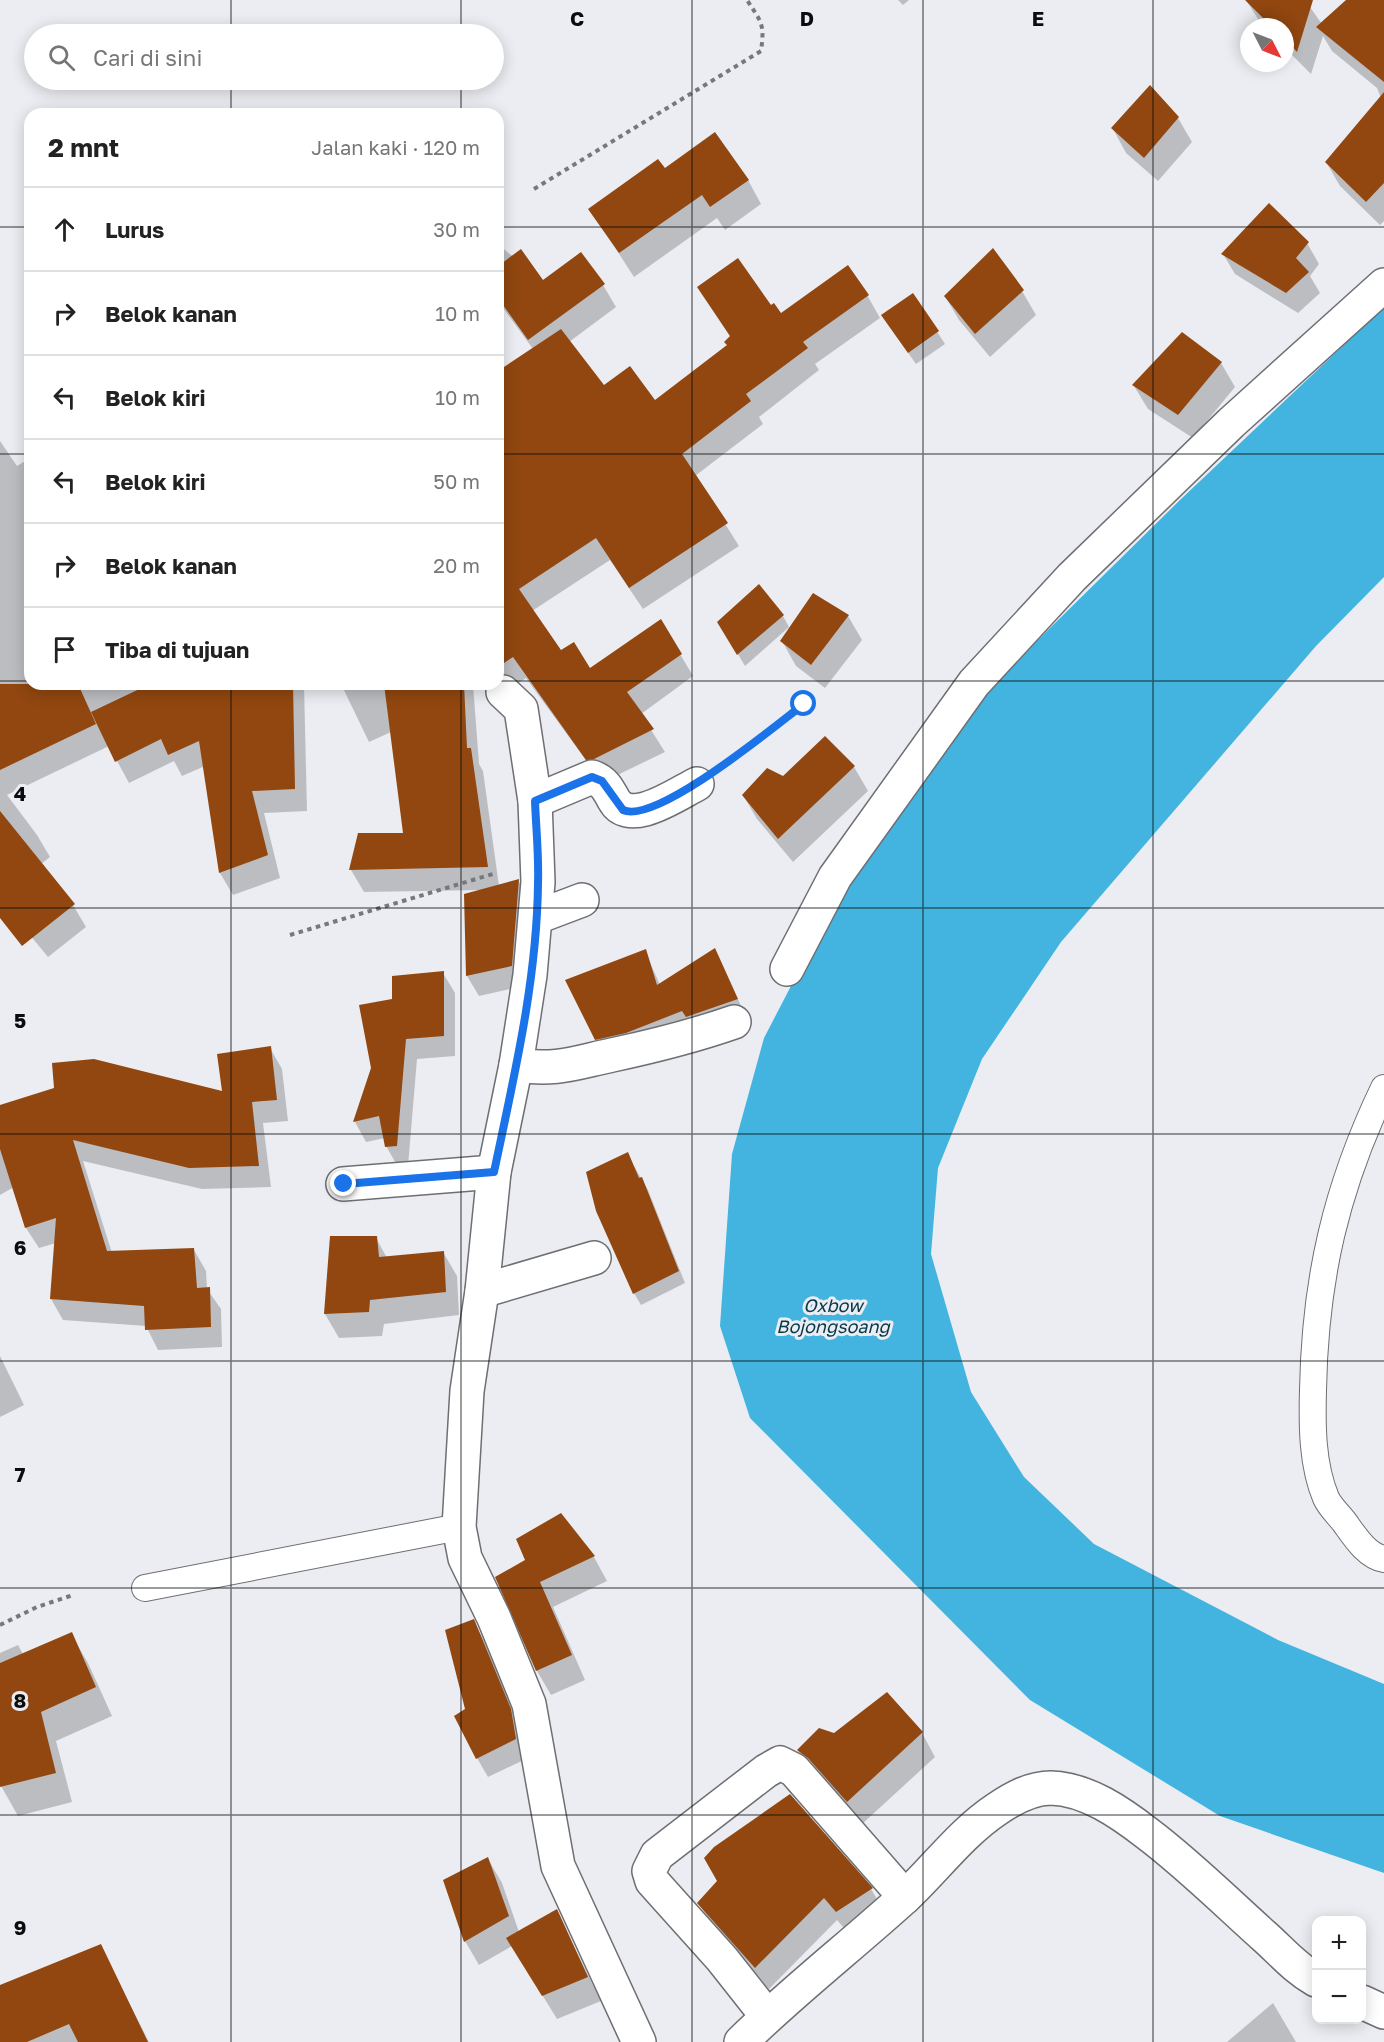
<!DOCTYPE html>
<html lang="id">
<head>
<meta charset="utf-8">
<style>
	body { margin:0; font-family:"Golos Text",sans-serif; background:#f6f6f6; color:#222 }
	.controls { position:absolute; right:18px; bottom:18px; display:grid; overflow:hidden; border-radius:12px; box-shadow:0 3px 15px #0003 }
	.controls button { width:54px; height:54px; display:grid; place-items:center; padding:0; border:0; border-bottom:2px solid #e0e0e0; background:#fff; color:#222; font:30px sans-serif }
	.compass { position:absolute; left:1240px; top:18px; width:54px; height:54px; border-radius:50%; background:#fff; box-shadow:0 3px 15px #0003; rotate:132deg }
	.stop { position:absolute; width:18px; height:18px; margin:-14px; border:4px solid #1a73e8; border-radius:50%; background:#fff }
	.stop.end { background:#1a73e8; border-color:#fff; box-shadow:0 2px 6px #0008 }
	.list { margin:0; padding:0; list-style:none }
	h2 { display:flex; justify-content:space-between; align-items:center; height:78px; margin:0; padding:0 24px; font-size:26px }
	h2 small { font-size:20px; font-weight:400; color:#767676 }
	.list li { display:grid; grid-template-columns:39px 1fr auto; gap:18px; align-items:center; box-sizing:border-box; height:84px; padding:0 24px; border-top:2px solid #e0e0e0 }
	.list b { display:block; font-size:22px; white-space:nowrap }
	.list em { font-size:20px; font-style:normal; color:#767676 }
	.icon { flex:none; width:33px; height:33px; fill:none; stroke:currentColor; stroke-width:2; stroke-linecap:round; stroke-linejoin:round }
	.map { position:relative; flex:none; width:1384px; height:2042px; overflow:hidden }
	.search { position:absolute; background:#fff; box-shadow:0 3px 15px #0003; left:24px; top:24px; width:480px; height:66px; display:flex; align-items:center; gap:15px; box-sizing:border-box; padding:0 21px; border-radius:33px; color:#767676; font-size:22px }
	.panel { position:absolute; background:#fff; box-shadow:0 3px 15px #0003; left:24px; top:108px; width:480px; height:582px; border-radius:18px }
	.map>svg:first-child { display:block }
	.water { fill:#42b4df }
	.shadow { fill:#0003 }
	.building { fill:#91470f }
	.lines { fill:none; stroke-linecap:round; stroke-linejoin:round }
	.lane-casing { stroke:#6d6f73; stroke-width:28 }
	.street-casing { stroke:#6d6f73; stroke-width:36 }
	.path { stroke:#76787b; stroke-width:4; stroke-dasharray:4.5 4.5; stroke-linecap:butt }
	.lane { stroke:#fff; stroke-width:26 }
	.street { stroke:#fff; stroke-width:33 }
	.route { stroke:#1a73e8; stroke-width:8 }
	.grid { fill:none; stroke:#0b0c0d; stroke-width:1.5; stroke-opacity:0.55 }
	.labels { text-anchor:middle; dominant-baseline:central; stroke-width:6; stroke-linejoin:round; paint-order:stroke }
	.water-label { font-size:18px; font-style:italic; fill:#05394a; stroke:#ebedf2 }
	.grid-label { font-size:20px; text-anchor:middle; font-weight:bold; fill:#0b0c0d; stroke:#ebedf2; stroke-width:6; stroke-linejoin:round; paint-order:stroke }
</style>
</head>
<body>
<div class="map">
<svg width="1384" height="2042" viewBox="0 0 1384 2042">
	<rect width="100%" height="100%" fill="#ebedf2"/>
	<path class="water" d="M 1384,307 L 1384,577 L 1316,646 L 1061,942 L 982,1059 L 938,1168 L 931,1254 L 971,1392 L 1024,1477 L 1094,1544 L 1278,1640 L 1384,1684 L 1384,1873 L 1220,1816 L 1030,1700 L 750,1418 L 720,1326 L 732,1154 L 764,1038 L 818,934 L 903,806 L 987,690 L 1180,500 Z"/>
	<g class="shadow">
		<path d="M 898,0 L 909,0 L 903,5 Z"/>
		<path d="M 1246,0 L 1305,0 L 1322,24 L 1348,0 L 1384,0 L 1384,221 L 1380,225 L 1340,186 L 1326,162 L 1381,98 L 1377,88 L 1332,51 L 1323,36 L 1311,74 L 1285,48 L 1285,27 L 1263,27 Z"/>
		<path d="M 1178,118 L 1192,142 L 1158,181 L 1126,153 L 1113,129 Z"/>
		<path d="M 664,170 L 748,180 L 761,204 L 725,230 L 717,218 L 634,277 L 590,209 Z"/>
		<path d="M 1307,243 L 1319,264 L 1310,276 L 1320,293 L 1298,313 L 1235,274 L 1223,254 Z"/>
		<path d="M 498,244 L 543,282 L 603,285 L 616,307 L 569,342 L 604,387 L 655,402 L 728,346 L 731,338 L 699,288 L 771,307 L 781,315 L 867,295 L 880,318 L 815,364 L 819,370 L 759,417 L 763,424 L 695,476 L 739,546 L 643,609 L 610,560 L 532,611 L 560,652 L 589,670 L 680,654 L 693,676 L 641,714 L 665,752 L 605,781 L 601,781 L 526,678 L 500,696 L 498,373 L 533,349 L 498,301 Z"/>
		<path d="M 1022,291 L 1036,315 L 990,357 L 959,320 L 945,296 Z"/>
		<path d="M 913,295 L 945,344 L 916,364 L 890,327 Z"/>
		<path d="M 1221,363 L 1235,387 L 1193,438 L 1148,409 L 1134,386 Z"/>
		<path d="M 0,441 L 17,466 L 30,458 L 30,684 L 304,684 L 307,811 L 264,813 L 280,878 L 233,895 L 220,873 L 205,766 L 182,776 L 174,761 L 129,783 L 109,746 L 7,795 L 37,835 L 50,857 L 41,864 L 73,905 L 86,927 L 48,957 L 0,899 Z"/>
		<path d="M 783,616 L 789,627 L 745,666 L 726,634 Z"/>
		<path d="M 848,616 L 862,640 L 825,688 L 796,666 L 782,641 Z"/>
		<path d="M 341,684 L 473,684 L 479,764 L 483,771 L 499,886 L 518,880 L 530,900 L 523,986 L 479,996 L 467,976 L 465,896 L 482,890 L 364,892 L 351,870 L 359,835 L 404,835 L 391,732 L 369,742 Z"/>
		<path d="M 825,738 L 854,767 L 868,791 L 793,862 L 757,819 L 743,795 L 783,777 Z"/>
		<path d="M 714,950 L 746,1016 L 606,1056 L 596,1039 L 645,951 L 660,985 Z"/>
		<path d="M 443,973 L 455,993 L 455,1056 L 417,1059 L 408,1166 L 398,1167 L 386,1146 L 385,1138 L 366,1142 L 355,1122 L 394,1000 Z"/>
		<path d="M 270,1048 L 282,1069 L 288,1121 L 263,1123 L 271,1187 L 202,1189 L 83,1161 L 112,1253 L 194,1250 L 206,1271 L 207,1289 L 221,1309 L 222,1347 L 158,1350 L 146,1326 L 63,1320 L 51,1299 L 56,1243 L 39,1248 L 26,1228 L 14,1187 L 0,1195 L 0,1107 L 224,1093 Z"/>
		<path d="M 634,1166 L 648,1190 L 685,1283 L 641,1305 L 634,1293 Z"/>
		<path d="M 376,1238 L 387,1258 L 443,1252 L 457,1276 L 459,1315 L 384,1324 L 382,1336 L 339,1338 L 325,1314 Z"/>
		<path d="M 0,1356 L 24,1405 L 0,1417 Z"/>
		<path d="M 561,1515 L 594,1557 L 607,1581 L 553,1607 L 585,1680 L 551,1695 L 537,1671 L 497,1578 L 527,1561 Z"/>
		<path d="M 473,1621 L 484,1640 L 521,1730 L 526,1759 L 488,1777 L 477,1758 L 467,1710 Z"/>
		<path d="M 71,1634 L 88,1663 L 112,1716 L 56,1741 L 72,1802 L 18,1816 L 0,1784 L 0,1653 L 18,1645 L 23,1654 Z"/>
		<path d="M 922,1733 L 935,1757 L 861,1825 L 812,1774 L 798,1751 L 835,1734 Z"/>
		<path d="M 790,1796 L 871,1889 L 884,1911 L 849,1934 L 837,1920 L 769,1989 L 712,1926 L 699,1903 Z"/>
		<path d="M 488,1859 L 502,1883 L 519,1932 L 556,1911 L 601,2001 L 557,2019 L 512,1946 L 479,1965 L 465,1941 L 445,1880 Z"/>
		<path d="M 100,1946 L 149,2042 L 0,2042 L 0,1987 Z"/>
		<path d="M 1273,2003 L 1296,2042 L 1227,2042 Z"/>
	</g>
	<g class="building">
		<path d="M 1245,0 L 1313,0 L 1297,52 L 1285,39 L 1285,27 L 1272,27 Z"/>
		<path d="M 1346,0 L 1384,0 L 1384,82 L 1316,27 Z"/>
		<path d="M 1150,85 L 1179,117 L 1144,158 L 1111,128 Z"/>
		<path d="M 1384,92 L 1384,183 L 1366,202 L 1325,162 Z"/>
		<path d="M 715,132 L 749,180 L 710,207 L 702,195 L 619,253 L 588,209 L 658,159 L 665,168 Z"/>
		<path d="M 1269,203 L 1309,242 L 1296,258 L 1309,272 L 1286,293 L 1221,254 Z"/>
		<path d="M 993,248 L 1024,290 L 975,334 L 944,296 Z"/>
		<path d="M 521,249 L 543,280 L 581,252 L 605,284 L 528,340 L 498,298 L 498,266 Z"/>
		<path d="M 738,258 L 771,305 L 774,303 L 781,313 L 848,265 L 869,295 L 803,342 L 808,348 L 746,394 L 751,401 L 682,454 L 728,523 L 629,588 L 596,538 L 519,589 L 561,650 L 574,642 L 590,668 L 661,619 L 682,654 L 627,692 L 654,729 L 592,760 L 586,760 L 513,657 L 498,667 L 498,371 L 561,329 L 604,385 L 630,366 L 655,400 L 727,345 L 724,342 L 730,336 L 697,287 Z"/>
		<path d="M 913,293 L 939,331 L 908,353 L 881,315 Z"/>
		<path d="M 1182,332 L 1222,362 L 1178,415 L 1132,385 Z"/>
		<path d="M 759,584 L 784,615 L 737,655 L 717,622 Z"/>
		<path d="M 813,593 L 849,615 L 811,665 L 780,641 Z"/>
		<path d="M 0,684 L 78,684 L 96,724 L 0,770 Z"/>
		<path d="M 150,684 L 293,684 L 295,789 L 252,791 L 268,855 L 219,873 L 199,741 L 168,755 L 161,739 L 115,762 L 91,712 Z"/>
		<path d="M 384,684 L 464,684 L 467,748 L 471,748 L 488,867 L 349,870 L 358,833 L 403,833 Z"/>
		<path d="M 825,736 L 855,766 L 778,839 L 742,795 L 767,768 L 783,776 Z"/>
		<path d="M 0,811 L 75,904 L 22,946 L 0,918 Z"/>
		<path d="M 519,879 L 512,966 L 466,976 L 464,894 Z"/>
		<path d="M 715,948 L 738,999 L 686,1017 L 682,1011 L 626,1033 L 595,1040 L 565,980 L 646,949 L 657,985 Z"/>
		<path d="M 444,971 L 444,1036 L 406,1039 L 397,1146 L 385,1147 L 379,1116 L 353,1122 L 371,1068 L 359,1005 L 392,999 L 392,976 Z"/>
		<path d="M 271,1046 L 277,1100 L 252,1102 L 259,1166 L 189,1168 L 73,1140 L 107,1251 L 194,1248 L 197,1288 L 210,1287 L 211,1327 L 145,1330 L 144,1306 L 50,1299 L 56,1218 L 25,1228 L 0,1149 L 0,1105 L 54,1088 L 52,1063 L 94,1059 L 222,1091 L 217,1054 Z"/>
		<path d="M 628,1152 L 639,1178 L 642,1177 L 679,1271 L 633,1294 L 596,1211 L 586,1172 Z"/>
		<path d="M 330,1236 L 377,1236 L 379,1257 L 444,1251 L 446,1292 L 370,1300 L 369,1312 L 324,1314 Z"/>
		<path d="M 561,1513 L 595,1556 L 540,1582 L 572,1655 L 536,1671 L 495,1577 L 525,1560 L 516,1539 Z"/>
		<path d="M 474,1619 L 511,1709 L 516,1739 L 476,1759 L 454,1716 L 465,1709 L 445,1630 Z"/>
		<path d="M 72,1632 L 96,1687 L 41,1712 L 56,1773 L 0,1787 L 0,1663 Z"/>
		<path d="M 887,1692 L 923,1732 L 847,1802 L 808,1758 L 797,1750 L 819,1728 L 834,1733 Z"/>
		<path d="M 790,1794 L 873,1888 L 836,1912 L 824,1898 L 755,1968 L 697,1903 L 717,1881 L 704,1858 L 714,1847 Z"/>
		<path d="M 488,1857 L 509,1916 L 464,1942 L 443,1880 Z"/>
		<path d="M 557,1909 L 588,1977 L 542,1996 L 506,1938 Z"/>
		<path d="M 101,1944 L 148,2042 L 78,2042 L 69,2024 L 27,2042 L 0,2042 L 0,1985 Z"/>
	</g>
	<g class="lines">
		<defs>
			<g id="lane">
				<path d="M 1384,1088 C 1336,1188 1315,1279 1313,1390 C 1312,1425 1312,1465 1326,1498 C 1330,1507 1339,1515 1345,1523 C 1355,1537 1367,1556 1384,1559"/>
				<path d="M 145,1588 L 459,1527"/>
			</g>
			<g id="street">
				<path d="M 503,692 L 521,709 L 535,801 L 538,882 L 530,975 L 516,1065 L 494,1172 L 482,1291 L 467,1391 L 459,1527 L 465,1558 L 494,1618 L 529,1704 L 558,1866 L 639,2042"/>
				<path d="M 535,801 L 592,777 C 604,781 608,789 614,800 C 629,828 677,794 697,784"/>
				<path d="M 537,917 L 582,900"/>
				<path d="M 787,969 L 835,877 L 974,683 L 1072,577 L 1231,423 L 1384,285"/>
				<path d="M 516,1065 C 557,1071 574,1063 612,1055 C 654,1046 694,1036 734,1022"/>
				<path d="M 343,1184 L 494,1172"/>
				<path d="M 482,1291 L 594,1258"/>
				<path d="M 1362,2002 L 1384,2012"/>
				<path d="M 767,2016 L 722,1959 L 652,1881 L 649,1871 L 657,1855 L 766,1771 L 780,1763 L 794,1770 L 905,1897"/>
				<path d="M 741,2042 C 793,1991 851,1946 905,1897 C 936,1868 961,1833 997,1809 C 1013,1798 1031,1788 1051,1788 C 1087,1789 1121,1813 1148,1834 C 1189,1865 1226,1902 1264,1936 C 1282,1952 1295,1968 1316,1980"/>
			</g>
		</defs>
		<use href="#lane" class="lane-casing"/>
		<use href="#street" class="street-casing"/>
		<g class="path">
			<path d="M 534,189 L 761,51 C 765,23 761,22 747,0"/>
			<path d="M 728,761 L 805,704"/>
			<path d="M 290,935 L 496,873"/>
			<path d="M 0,1625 L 37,1607 L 73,1595"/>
		</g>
		<use href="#lane" class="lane"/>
		<use href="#street" class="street"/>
	</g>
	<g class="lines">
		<path class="route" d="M 344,1184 L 494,1172 C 514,1077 537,980 538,883 C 539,856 536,828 535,801 L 592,777 L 602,781 L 623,810 C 656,825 775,726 804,704"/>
	</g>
	<path class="grid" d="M 231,0 L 231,34M 461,0 L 461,34M 692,0 L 692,2042M 923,0 L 923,2042M 1153,0 L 1153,2042M 231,80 L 231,114M 461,80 L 461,114M 0,227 L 30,227M 498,227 L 1384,227M 0,454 L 30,454M 498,454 L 1384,454M 0,681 L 30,681M 498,681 L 1384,681M 231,684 L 231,2042M 461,684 L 461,2042M 0,908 L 1384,908M 0,1134 L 1384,1134M 0,1361 L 1384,1361M 0,1588 L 1384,1588M 0,1815 L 1384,1815"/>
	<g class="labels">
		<g class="water-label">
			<text x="833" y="1305">Oxbow<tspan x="833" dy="21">Bojongsoang</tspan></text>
		</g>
	</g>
	<g class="grid-label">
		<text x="577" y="26">C</text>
		<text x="807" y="26">D</text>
		<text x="1038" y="26">E</text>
		<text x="20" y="801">4</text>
		<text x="20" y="1028">5</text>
		<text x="20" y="1255">6</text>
		<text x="20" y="1482">7</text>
		<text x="20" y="1708">8</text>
		<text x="20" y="1935">9</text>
	</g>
</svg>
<div class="controls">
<button>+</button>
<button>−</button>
</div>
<svg class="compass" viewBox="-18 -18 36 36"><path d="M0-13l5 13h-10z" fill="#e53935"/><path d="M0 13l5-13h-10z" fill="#767676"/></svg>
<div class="stop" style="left:804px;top:704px"></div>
<div class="stop end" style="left:344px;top:1184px"></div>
<div class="search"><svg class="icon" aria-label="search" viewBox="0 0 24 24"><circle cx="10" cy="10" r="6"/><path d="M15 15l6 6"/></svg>Cari di sini</div>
<section class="panel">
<h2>2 mnt<small>Jalan kaki · 120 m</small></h2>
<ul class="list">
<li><svg class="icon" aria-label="ahead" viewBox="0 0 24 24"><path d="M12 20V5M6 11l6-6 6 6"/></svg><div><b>Lurus</b></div><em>30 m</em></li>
<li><svg class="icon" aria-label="right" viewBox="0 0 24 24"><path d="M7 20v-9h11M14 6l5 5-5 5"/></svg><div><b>Belok kanan</b></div><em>10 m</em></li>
<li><svg class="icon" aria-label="left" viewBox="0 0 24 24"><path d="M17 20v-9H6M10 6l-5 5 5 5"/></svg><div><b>Belok kiri</b></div><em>10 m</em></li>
<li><svg class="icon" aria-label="left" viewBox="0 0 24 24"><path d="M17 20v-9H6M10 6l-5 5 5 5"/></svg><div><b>Belok kiri</b></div><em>50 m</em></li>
<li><svg class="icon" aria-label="right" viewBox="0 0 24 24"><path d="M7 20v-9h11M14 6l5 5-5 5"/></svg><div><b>Belok kanan</b></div><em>20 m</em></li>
<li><svg class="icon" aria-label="arrive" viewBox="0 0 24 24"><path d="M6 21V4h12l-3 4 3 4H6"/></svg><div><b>Tiba di tujuan</b></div></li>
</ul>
</section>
</div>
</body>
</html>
